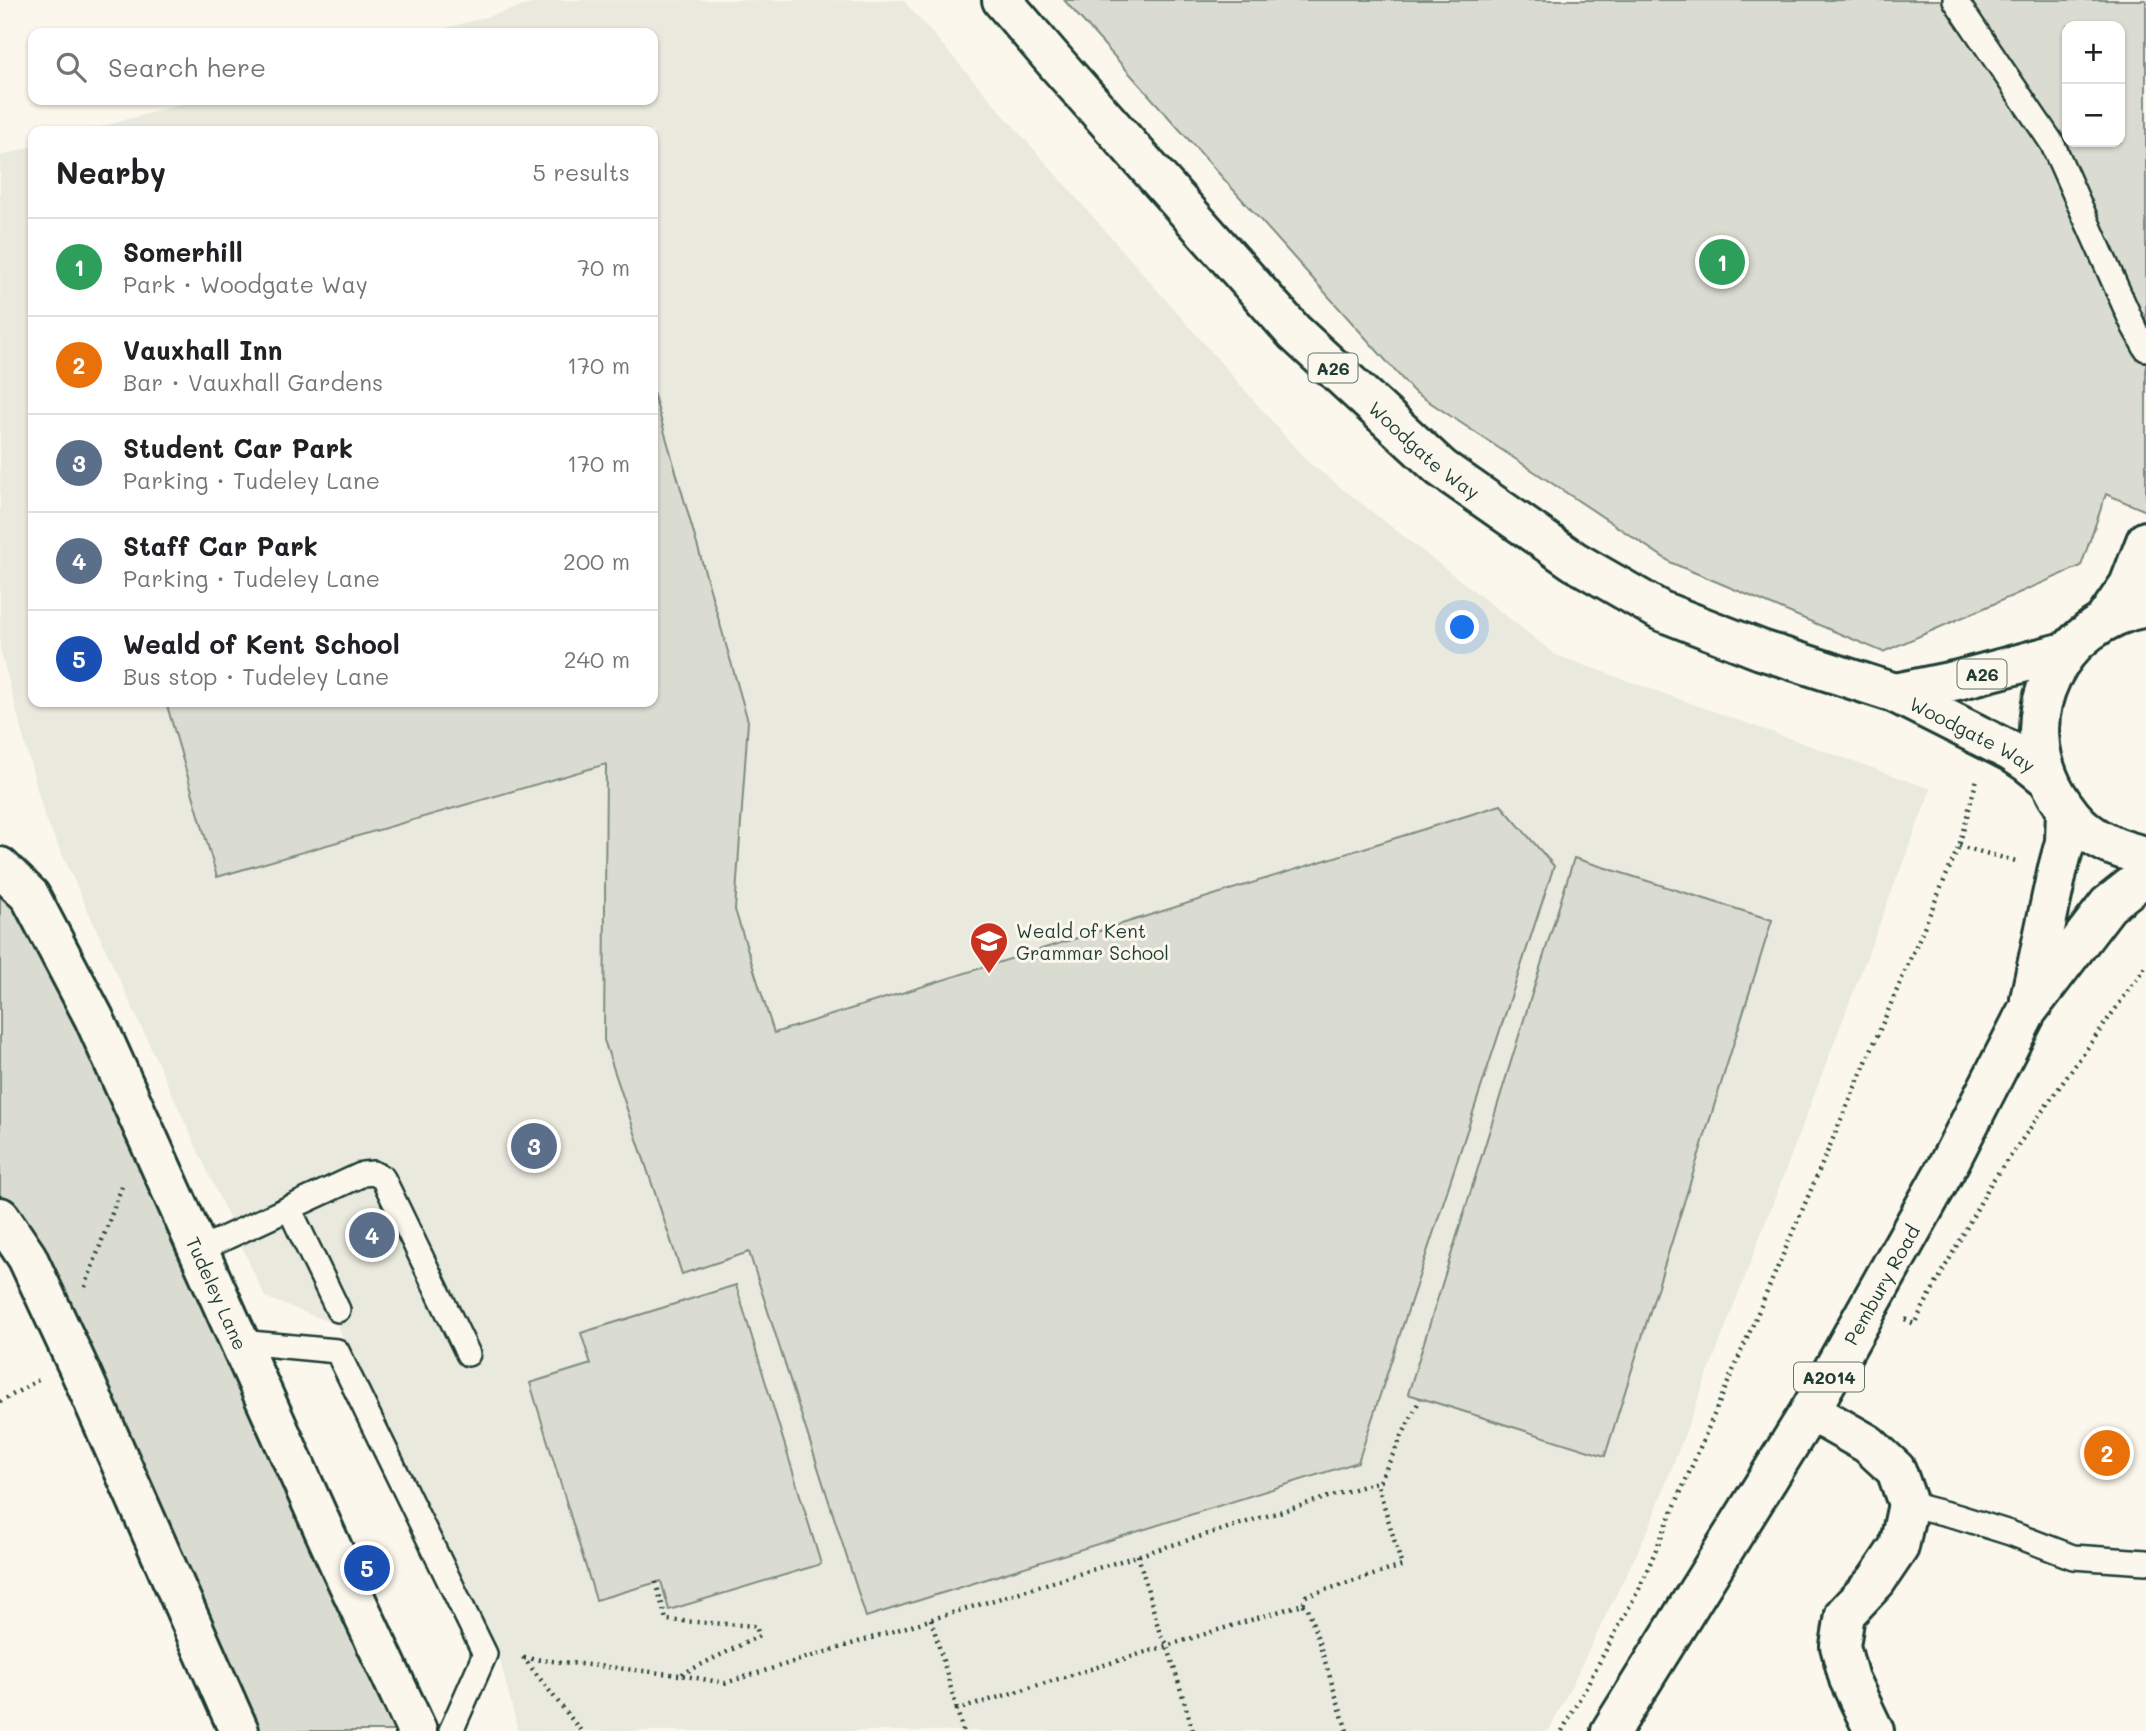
<!DOCTYPE html>
<html lang="en">
<head>
<meta charset="utf-8">
<style>
	body { margin:0; font-family:Mali,sans-serif; background:#f2f2f2; color:#202124 }
	.controls { position:absolute; right:21px; top:21px; display:grid; overflow:hidden; border-radius:14px; box-shadow:0 2px 5px #0004 }
	.controls button { width:63px; height:63px; display:grid; place-items:center; padding:0; border:0; border-bottom:2px solid #e0e0e0; background:#fff; color:#202124; font:35px sans-serif }
	.you { position:absolute; left:1463px; top:628px; width:24px; height:24px; margin:-18px; border:5px solid #fff; border-radius:50%; background:#1a73e8; box-shadow:0 0 0 10px #1a73e833 }
	.badge { display:grid; place-items:center; width:46px; height:46px; border-radius:50%; background:#d93025; color:#fff; font-size:23px; font-weight:700 }
	.pin { position:absolute; translate:-50% -50%; border:4px solid #fff; box-shadow:0 2px 7px #0006 }
	.list { margin:0; padding:0; list-style:none }
	h2 { display:flex; justify-content:space-between; align-items:center; height:91px; margin:0; padding:0 28px; font-size:30px }
	h2 small { font-size:23px; font-weight:400; color:#757577 }
	.list li { display:grid; grid-template-columns:46px 1fr auto; gap:21px; align-items:center; box-sizing:border-box; height:98px; padding:0 28px; border-top:2px solid #e0e0e0 }
	.list b { display:block; font-size:26px; white-space:nowrap }
	.list p { margin:0; font-size:23px; white-space:nowrap; color:#757577 }
	.list em { font-size:23px; font-style:normal; color:#757577 }
	.icon { flex:none; width:38px; height:38px; fill:none; stroke:currentColor; stroke-width:2; stroke-linecap:round; stroke-linejoin:round }
	.map { position:relative; flex:none; width:2146px; height:1731px; overflow:hidden }
	.search { position:absolute; background:#fff; box-shadow:0 2px 5px #0004; left:28px; top:28px; width:630px; height:77px; display:flex; align-items:center; gap:18px; box-sizing:border-box; padding:0 24px; border-radius:14px; color:#757577; font-size:26px }
	.panel { position:absolute; background:#fff; box-shadow:0 2px 5px #0004; left:28px; top:126px; width:630px; height:581px; border-radius:14px }
	.map>svg:first-child { display:block }
	.built { fill:#eae9de }
	.green { fill:#dbdcd1; stroke:#7d8c82; stroke-width:2; fill-rule:evenodd }
	.lines { fill:none; stroke-linecap:round; stroke-linejoin:round }
	.service-casing { stroke:#1f3d34; stroke-width:28 }
	.minor-casing { stroke:#1f3d34; stroke-width:44 }
	.tertiary-casing { stroke:#1f3d34; stroke-width:44 }
	.primary-casing { stroke:#1f3d34; stroke-width:44 }
	.trunk-casing { stroke:#1f3d34; stroke-width:44 }
	.path { stroke:#1f3d34; stroke-width:4.5; stroke-dasharray:2 5; stroke-linecap:butt }
	.service { stroke:#fbf7ec; stroke-width:23 }
	.minor { stroke:#fbf7ec; stroke-width:38 }
	.tertiary { stroke:#fbf7ec; stroke-width:38 }
	.primary { stroke:#fbf7ec; stroke-width:38 }
	.trunk { stroke:#fbf7ec; stroke-width:38 }
	.labels { text-anchor:middle; dominant-baseline:central; stroke-width:6; stroke-linejoin:round; paint-order:stroke }
	.shield { fill:#fbf7ec; stroke:#61756b; stroke-width:2 }
	.shield-label { font-size:18px; font-weight:bold; fill:#1f3d34 }
	.street-label { font-size:19px; fill:#1f3d34; stroke:#fbf7ec }
	.poi-label { font-size:19px; fill:#1f3d34; stroke:#fbf7ec; text-anchor:start }
</style>
</head>
<body>
<div class="map">
<svg width="2146" height="1731" viewBox="0 0 2146 1731">
	<rect width="100%" height="100%" fill="#fbf7ec"/>
	<filter id="ink" filterUnits="userSpaceOnUse"><feTurbulence type="fractalNoise" baseFrequency=".0143" numOctaves="2"/><feDisplacementMap in="SourceGraphic" scale="14" xChannelSelector="R" yChannelSelector="G"/><feConvolveMatrix kernelMatrix="1 2 1 2 8 2 1 2 1" color-interpolation-filters="sRGB"/></filter>
	<g filter="url(#ink)">
		<path class="built" d="M 545,0 L 903,0 L 1307,461 L 1556,655 L 1931,789 L 1649,1528 L 1549,1731 L 518,1731 L 499,1656 L 337,1325 L 265,1297 L 44,815 L 0,649 L 0,156 L 33,146 L 33,702 L 653,702 L 653,131 L 86,131 L 196,100 L 653,100 L 653,33 L 429,33 Z"/>
		<g class="green">
			<path d="M 1064,0 L 2146,0 L 2146,511 L 2106,494 L 2081,566 L 1883,652 L 1672,563 L 1413,391 ZM 2067,26 L 2120,26 L 2120,142 L 2067,142 Z"/>
			<path d="M 653,392 L 748,721 L 735,910 L 774,1033 L 1501,805 L 1554,866 L 1358,1462 L 866,1617 L 749,1252 L 682,1274 L 604,1040 L 606,764 L 217,877 L 166,702 L 653,702 Z"/>
			<path d="M 1574,858 L 1772,920 L 1605,1456 L 1408,1394 Z"/>
			<path d="M 0,867 L 417,1731 L 239,1731 L 0,1220 Z"/>
			<path d="M 736,1285 L 821,1564 L 669,1610 L 661,1581 L 596,1600 L 530,1383 L 591,1364 L 581,1333 Z"/>
		</g>
		<g class="lines">
			<defs>
				<g id="service">
					<path d="M 1955,0 L 2052,143 L 2134,327 L 2146,349"/>
					<path d="M 289,1208 L 338,1310"/>
					<path d="M 199,1250 L 363,1174 L 373,1173 L 383,1178 L 468,1354"/>
					<path d="M 241,1342 L 337,1351 L 485,1654 L 451,1731"/>
					<path d="M 1908,1504 L 1959,1517 L 2010,1533 L 2073,1557 L 2146,1562"/>
				</g>
				<g id="minor">
					<path d="M 0,1217 L 27,1257 L 81,1373 L 239,1731"/>
					<path d="M 1810,1411 L 1868,1444 L 1896,1470 L 1908,1504 L 1899,1547 L 1876,1581 L 1845,1614 L 1840,1646 L 1849,1679 L 1874,1731"/>
				</g>
				<g id="tertiary">
					<path id="s1" d="M 0,867 L 30,896 L 94,1018 L 341,1568 L 417,1731"/>
				</g>
				<g id="primary">
					<path d="M 2030,999 L 2057,872 L 2065,842 L 2066,809"/>
					<path id="s2" d="M 1611,1731 L 1810,1411 L 1948,1165 L 2027,1011 L 2108,905 L 2146,875"/>
				</g>
				<g id="trunk">
					<path id="s3" d="M 1002,0 L 1057,64 L 1294,332 L 1441,468 L 1574,561 L 1661,611 L 1761,650 L 1895,693 L 2010,751 L 2028,763 L 2048,779"/>
					<path d="M 2146,607 C 2058,623 2011,716 2057,795 C 2065,808 2075,822 2087,831 C 2105,845 2125,851 2146,856"/>
					<path d="M 2104,621 L 2129,585 L 2146,541"/>
					<path d="M 1895,693 L 1958,680 L 2068,651"/>
				</g>
			</defs>
			<use href="#service" class="service-casing"/>
			<use href="#minor" class="minor-casing"/>
			<use href="#tertiary" class="tertiary-casing"/>
			<use href="#primary" class="primary-casing"/>
			<use href="#trunk" class="trunk-casing"/>
			<g class="path">
				<path d="M 1959,846 L 2019,862"/>
				<path d="M 85,1287 L 123,1183"/>
				<path d="M 1905,1319 L 1914,1324 L 1991,1183 L 2146,966"/>
				<path d="M 0,1402 L 40,1379"/>
				<path d="M 1138,1555 L 1160,1634 L 1167,1644 L 1193,1731"/>
				<path d="M 656,1582 L 666,1620 L 756,1626 L 759,1636 L 680,1675 L 725,1683 L 1380,1481 L 1420,1399"/>
				<path d="M 1303,1604 L 1308,1608 L 1347,1731"/>
				<path d="M 931,1619 L 957,1709"/>
				<path d="M 523,1657 L 581,1731"/>
				<path d="M 524,1658 L 680,1675"/>
				<path d="M 963,1731 L 957,1710 L 1303,1604 L 1306,1596 L 1402,1566 L 1377,1482"/>
				<path d="M 1562,1731 L 1639,1589 L 1959,846 L 1977,779"/>
			</g>
			<use href="#service" class="service"/>
			<use href="#minor" class="minor"/>
			<use href="#tertiary" class="tertiary"/>
			<use href="#primary" class="primary"/>
			<use href="#trunk" class="trunk"/>
		</g>
	</g>
	<defs>
		<symbol id="school-pin" viewBox="-11 -11 22 30"><path d="M0 17L-7.5 6A9.5 9.5 0 1 1 7.5 6Z" fill="#c8321e" stroke="#fbf7ec"/><path d="M0-5L7-2L0 1L-7-2ZM-4 1L0 2.5L4 1V4Q0 6-4 4Z" fill="#fff"/></symbol>
	</defs>
	<g fill-rule="evenodd">
		<use href="#school-pin" x="967" y="919" width="44" height="60"/>
	</g>
	<g class="labels">
		<g class="shield">
			<rect x="1308.5" y="353.5" width="49" height="29" rx="5"/>
			<rect x="1957.5" y="659.5" width="49" height="29" rx="5"/>
			<rect x="1794" y="1362.5" width="70" height="29" rx="5"/>
		</g>
		<g class="shield-label">
			<text x="1333" y="368">A26</text>
			<text x="1982" y="674">A26</text>
			<text x="1829" y="1377">A2014</text>
		</g>
		<g class="street-label">
			<text stroke="none"><textPath href="#s3" startOffset="618">Woodgate Way</textPath></text>
			<text stroke="none"><textPath href="#s3" startOffset="1241">Woodgate Way</textPath></text>
			<text stroke="none"><textPath href="#s2" startOffset="522">Pembury Road</textPath></text>
			<text stroke="none"><textPath href="#s1" startOffset="481">Tudeley Lane</textPath></text>
		</g>
		<g class="poi-label">
			<text x="1016" y="930">Weald of Kent<tspan x="1016" dy="22">Grammar School</tspan></text>
		</g>
	</g>
</svg>
<div class="controls">
<button>+</button>
<button>−</button>
</div>
<div class="you"></div>
<div class="pin badge" style="left:1722px;top:262px;background:#2e9e5b">1</div>
<div class="pin badge" style="left:2107px;top:1453px;background:#e8710a">2</div>
<div class="pin badge" style="left:534px;top:1146px;background:#5c6f8a">3</div>
<div class="pin badge" style="left:372px;top:1235px;background:#5c6f8a">4</div>
<div class="pin badge" style="left:367px;top:1568px;background:#1a4fb4">5</div>
<div class="search"><svg class="icon" aria-label="search" viewBox="0 0 24 24"><circle cx="10" cy="10" r="6"/><path d="M15 15l6 6"/></svg>Search here</div>
<section class="panel">
<h2>Nearby<small>5 results</small></h2>
<ul class="list">
<li><span class="badge" style="background:#2e9e5b">1</span><div><b>Somerhill</b><p>Park · Woodgate Way</p></div><em>70 m</em></li>
<li><span class="badge" style="background:#e8710a">2</span><div><b>Vauxhall Inn</b><p>Bar · Vauxhall Gardens</p></div><em>170 m</em></li>
<li><span class="badge" style="background:#5c6f8a">3</span><div><b>Student Car Park</b><p>Parking · Tudeley Lane</p></div><em>170 m</em></li>
<li><span class="badge" style="background:#5c6f8a">4</span><div><b>Staff Car Park</b><p>Parking · Tudeley Lane</p></div><em>200 m</em></li>
<li><span class="badge" style="background:#1a4fb4">5</span><div><b>Weald of Kent School</b><p>Bus stop · Tudeley Lane</p></div><em>240 m</em></li>
</ul>
</section>
</div>
</body>
</html>
